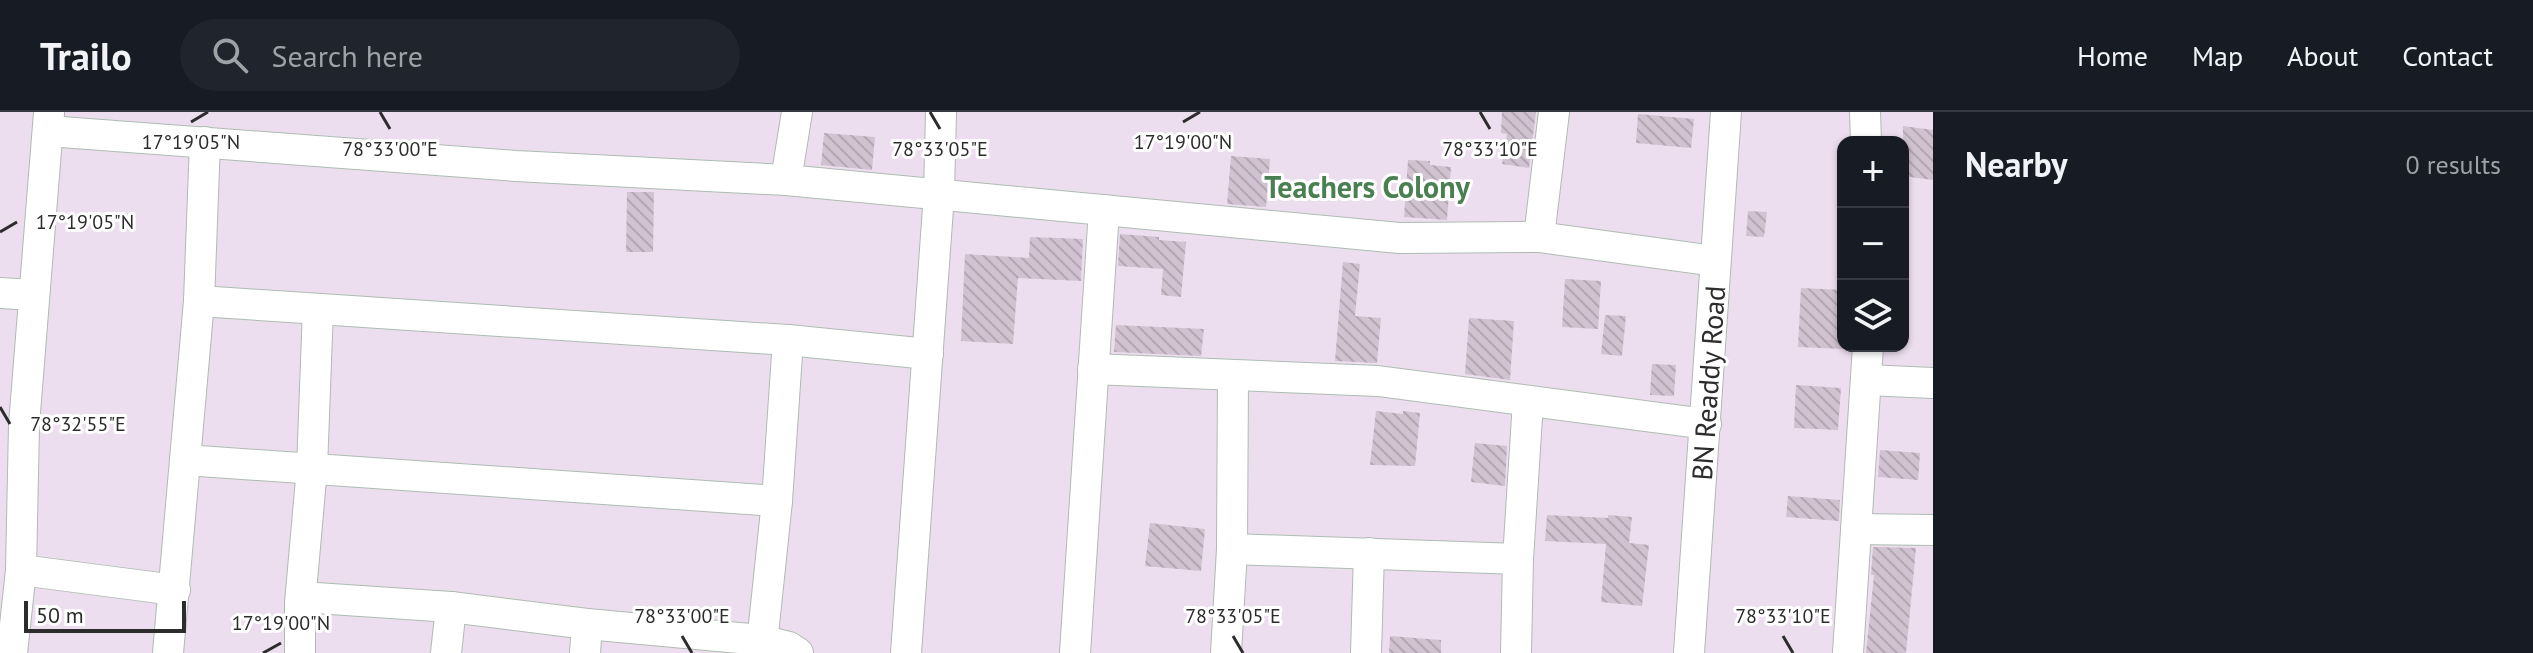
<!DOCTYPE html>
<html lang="en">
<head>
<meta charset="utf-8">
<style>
	body { margin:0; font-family:"PT Sans",sans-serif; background:#20242c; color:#f1f3f6 }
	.controls { position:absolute; right:24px; top:24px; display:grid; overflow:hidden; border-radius:16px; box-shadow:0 2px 6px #0004 }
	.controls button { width:72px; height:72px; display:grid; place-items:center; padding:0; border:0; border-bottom:2px solid #363941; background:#171b24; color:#f1f3f6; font:40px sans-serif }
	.scale { position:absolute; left:24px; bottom:20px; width:162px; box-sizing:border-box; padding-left:8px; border:4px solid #2c2c2c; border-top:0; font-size:22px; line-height:28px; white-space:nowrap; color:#2c2c2c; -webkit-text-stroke:6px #fff; paint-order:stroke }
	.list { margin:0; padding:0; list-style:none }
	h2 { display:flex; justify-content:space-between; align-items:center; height:104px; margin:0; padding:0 32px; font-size:34px }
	h2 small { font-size:26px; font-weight:400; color:#9ea1a6 }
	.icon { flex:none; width:44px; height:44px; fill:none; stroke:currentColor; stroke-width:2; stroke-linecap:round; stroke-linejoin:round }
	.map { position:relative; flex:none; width:1933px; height:541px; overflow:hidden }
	header { display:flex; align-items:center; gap:48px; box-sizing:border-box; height:112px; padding:0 40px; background:#171b24; border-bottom:2px solid #363941 }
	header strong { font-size:38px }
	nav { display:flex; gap:44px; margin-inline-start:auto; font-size:28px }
	.search { width:560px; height:72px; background:#20242c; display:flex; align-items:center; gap:20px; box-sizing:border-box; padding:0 28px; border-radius:44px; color:#9ea1a6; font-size:30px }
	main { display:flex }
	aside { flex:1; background:#171b24 }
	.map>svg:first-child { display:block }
	.building { fill:url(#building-back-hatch) }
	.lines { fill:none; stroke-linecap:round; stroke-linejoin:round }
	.minor-casing { stroke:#aebcb1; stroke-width:32 }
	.minor { stroke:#fff; stroke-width:30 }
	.ticks { fill:none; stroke:#2c2c2c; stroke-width:3 }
	.labels { text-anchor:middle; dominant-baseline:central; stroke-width:6; stroke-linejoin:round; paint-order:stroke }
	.street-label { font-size:28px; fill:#2c2c2c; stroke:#fff }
	.neighbourhood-label { font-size:30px; font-weight:bold; fill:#4a7f52; stroke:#fff }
	.ticks-label { font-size:20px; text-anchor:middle; fill:#2c2c2c; stroke:#fff; stroke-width:6; stroke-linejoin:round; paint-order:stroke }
</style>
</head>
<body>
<header>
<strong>Trailo</strong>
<div class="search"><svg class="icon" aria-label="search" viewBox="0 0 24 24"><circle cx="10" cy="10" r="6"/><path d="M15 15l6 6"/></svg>Search here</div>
<nav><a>Home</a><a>Map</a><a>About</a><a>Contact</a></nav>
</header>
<main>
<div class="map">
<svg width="1933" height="541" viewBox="0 0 1933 541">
	<defs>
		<pattern id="building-back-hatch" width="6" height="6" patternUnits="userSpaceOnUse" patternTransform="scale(2)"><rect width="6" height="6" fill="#d0c2d0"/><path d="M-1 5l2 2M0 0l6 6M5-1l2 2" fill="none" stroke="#b3a7b3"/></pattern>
	</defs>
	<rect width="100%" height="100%" fill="#ecdeee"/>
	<g class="building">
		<path d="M 1502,0 L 1536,0 L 1529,56 L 1502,52 L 1507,22 L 1501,21 Z"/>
		<path d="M 1638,2 L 1694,7 L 1691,36 L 1636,31 Z"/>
		<path d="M 1903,14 L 1933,18 L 1933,68 L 1903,64 Z"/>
		<path d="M 824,21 L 875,25 L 872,58 L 821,53 Z"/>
		<path d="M 1231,44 L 1270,47 L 1266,95 L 1227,92 Z"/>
		<path d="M 1408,48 L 1430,49 L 1430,53 L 1451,55 L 1447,108 L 1404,105 Z"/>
		<path d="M 627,80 L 654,80 L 653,140 L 626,140 Z"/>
		<path d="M 1748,99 L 1767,100 L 1764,125 L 1746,124 Z"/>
		<path d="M 1120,122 L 1159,125 L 1159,128 L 1186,130 L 1181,185 L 1161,183 L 1163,157 L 1118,154 Z"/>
		<path d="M 1030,125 L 1083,127 L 1081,169 L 1018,166 L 1013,232 L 961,229 L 965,142 L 1029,146 Z"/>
		<path d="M 1343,150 L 1360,152 L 1355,204 L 1381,206 L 1377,251 L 1335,249 Z"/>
		<path d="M 1565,167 L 1601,169 L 1598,217 L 1562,215 Z"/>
		<path d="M 1801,176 L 1843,178 L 1843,237 L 1798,235 Z"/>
		<path d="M 1605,203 L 1626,204 L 1622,244 L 1601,242 Z"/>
		<path d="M 1469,206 L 1514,209 L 1510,268 L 1465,262 Z"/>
		<path d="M 1116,213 L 1204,217 L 1201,244 L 1114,240 Z"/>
		<path d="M 1652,252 L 1676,253 L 1674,284 L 1650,283 Z"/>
		<path d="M 1796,273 L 1841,276 L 1838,318 L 1794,316 Z"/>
		<path d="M 1376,299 L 1403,302 L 1403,299 L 1420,301 L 1415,354 L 1370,353 Z"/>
		<path d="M 1475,331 L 1507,334 L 1505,374 L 1471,370 Z"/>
		<path d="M 1880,338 L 1920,341 L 1918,368 L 1878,365 Z"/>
		<path d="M 1788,384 L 1840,388 L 1839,409 L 1786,405 Z"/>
		<path d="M 1547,403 L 1608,406 L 1608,403 L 1632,405 L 1629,431 L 1649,433 L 1642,494 L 1601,490 L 1606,432 L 1545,429 Z"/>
		<path d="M 1150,411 L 1205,417 L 1201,459 L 1145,454 Z"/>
		<path d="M 1873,435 L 1916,436 L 1906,541 L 1866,541 L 1874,463 L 1871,463 Z"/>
		<path d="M 1390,524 L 1441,528 L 1441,541 L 1389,541 Z"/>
	</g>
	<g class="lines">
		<defs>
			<g id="minor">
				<path d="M 1865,0 L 1866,30"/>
				<path d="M 48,19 L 516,54 L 786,68 L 1399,126 L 1539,125 L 1715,149"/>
				<path d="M 786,68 L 797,0"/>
				<path d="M 1539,125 L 1554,0"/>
				<path d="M 0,181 L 34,183"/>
				<path d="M 199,189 L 788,228 L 928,242"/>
				<path d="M 1093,257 L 1378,269 L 1706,312"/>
				<path d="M 1867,268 L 1933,271"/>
				<path d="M 185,348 L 777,389"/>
				<path d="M 1856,417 L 1933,418"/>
				<path d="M 1232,437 L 1518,447"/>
				<path d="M 21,458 L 175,478"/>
				<path d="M 301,485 L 451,495 L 587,512 L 761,528 L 789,535 L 798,541"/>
				<path d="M 12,541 L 21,458 L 24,313 L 49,1"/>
				<path d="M 168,541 L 199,189 L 205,30"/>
				<path d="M 300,541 L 300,491 L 312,356 L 318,197"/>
				<path d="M 446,541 L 451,495"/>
				<path d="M 585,541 L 587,512"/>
				<path d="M 761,541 L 777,389 L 788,228"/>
				<path d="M 906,541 L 939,82 L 941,0"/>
				<path d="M 1075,541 L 1104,98"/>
				<path d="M 1226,541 L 1232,437 L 1233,264"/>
				<path d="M 1366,541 L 1369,441"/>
				<path d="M 1516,541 L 1518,447 L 1528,289"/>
				<path d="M 1689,541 L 1726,0"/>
				<path d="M 1848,541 L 1868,234"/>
			</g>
		</defs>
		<use href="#minor" class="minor-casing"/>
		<use href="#minor" class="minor"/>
	</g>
	<path class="ticks" d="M 380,0 L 390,17M 930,0 L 940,17M 1480,0 L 1490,17M 191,10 L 208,0M 1183,10 L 1200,0M 0,120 L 17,110M 0,295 L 10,312M 682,524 L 692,541M 1233,524 L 1243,541M 1783,524 L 1793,541M 263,541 L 281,531"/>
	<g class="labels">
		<g class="street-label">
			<text transform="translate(1708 271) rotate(-86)">BN Readdy Road</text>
		</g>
		<g class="neighbourhood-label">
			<text x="1367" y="74">Teachers Colony</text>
		</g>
	</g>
	<g class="ticks-label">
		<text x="191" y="37">17°19'05"N</text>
		<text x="1183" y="37">17°19'00"N</text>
		<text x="390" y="44">78°33'00"E</text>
		<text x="940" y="44">78°33'05"E</text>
		<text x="1490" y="44">78°33'10"E</text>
		<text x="85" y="117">17°19'05"N</text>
		<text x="78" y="319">78°32'55"E</text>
		<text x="682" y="511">78°33'00"E</text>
		<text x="1233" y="511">78°33'05"E</text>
		<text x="1783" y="511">78°33'10"E</text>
		<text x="281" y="518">17°19'00"N</text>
	</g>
</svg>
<div class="controls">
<button>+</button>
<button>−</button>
<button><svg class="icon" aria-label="layers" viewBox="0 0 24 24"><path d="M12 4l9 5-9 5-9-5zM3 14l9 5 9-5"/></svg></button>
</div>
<div class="scale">50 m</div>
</div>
<aside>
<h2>Nearby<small>0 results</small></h2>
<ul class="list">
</ul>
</aside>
</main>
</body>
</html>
